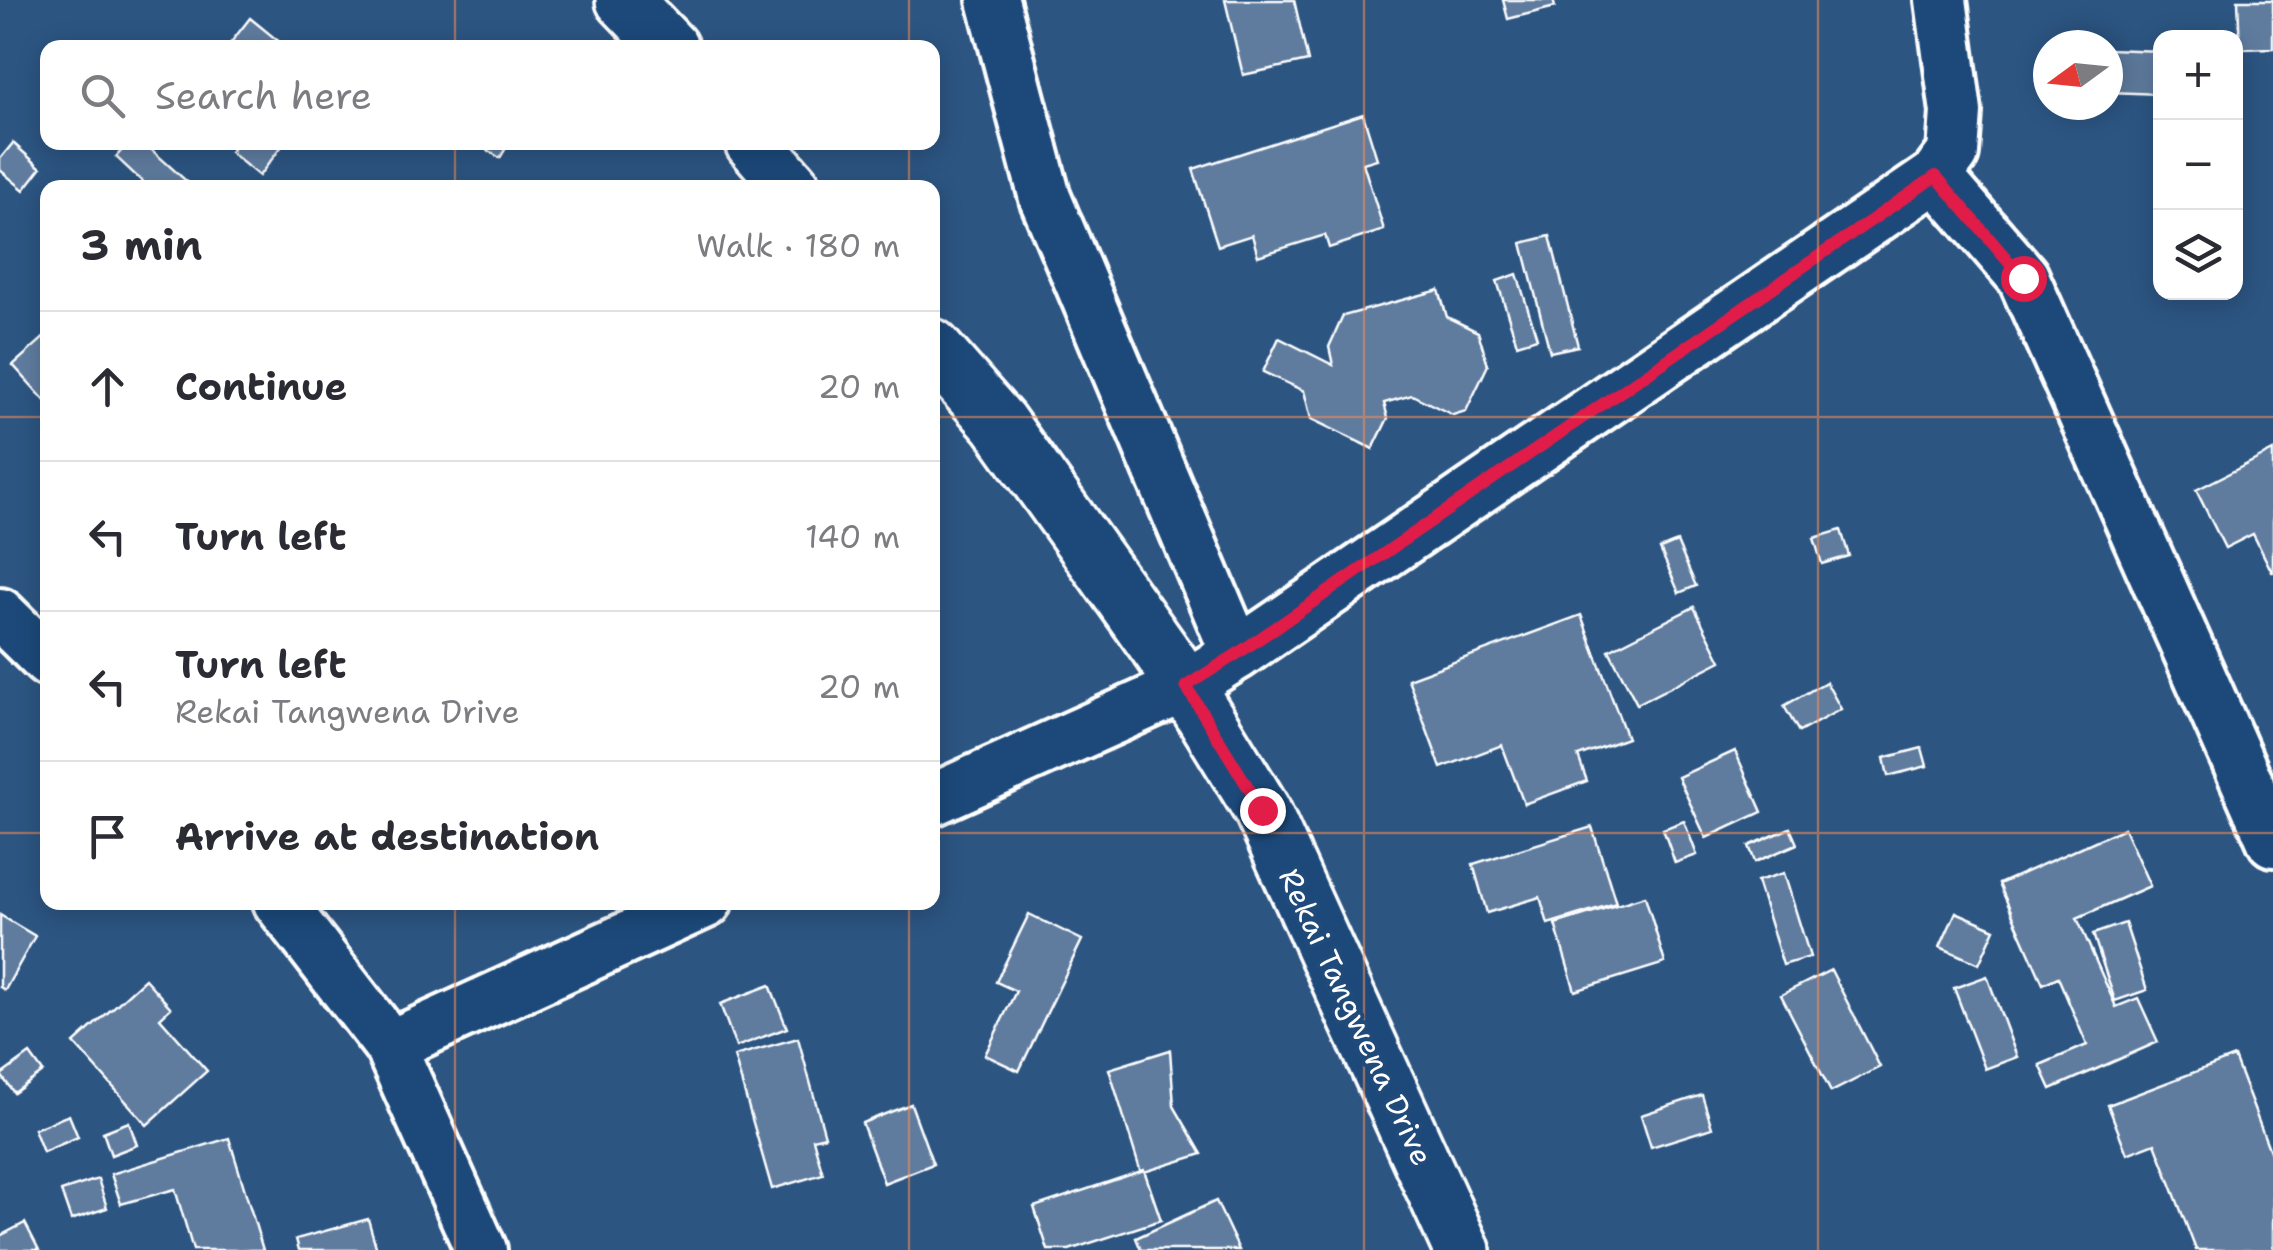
<!DOCTYPE html>
<html lang="en">
<head>
<meta charset="utf-8">
<style>
	body { margin:0; font-family:"Shantell Sans",sans-serif; background:#f7f7f7; color:#2b2b33 }
	.controls { position:absolute; right:30px; top:30px; display:grid; overflow:hidden; border-radius:20px; box-shadow:0 5px 25px #0003 }
	.controls button { width:90px; height:90px; display:grid; place-items:center; padding:0; border:0; border-bottom:2px solid #e1e1e2; background:#fff; color:#2b2b33; font:50px sans-serif }
	.compass { position:absolute; left:2033px; top:30px; width:90px; height:90px; border-radius:50%; background:#fff; box-shadow:0 5px 25px #0003; rotate:255deg }
	.stop { position:absolute; width:30px; height:30px; margin:-22px; border:8px solid #e11d48; border-radius:50%; background:#fff }
	.stop.end { background:#e11d48; border-color:#fff; box-shadow:0 2px 10px #0008 }
	.list { margin:0; padding:0; list-style:none }
	h2 { display:flex; justify-content:space-between; align-items:center; height:130px; margin:0; padding:0 40px; font-size:42px }
	h2 small { font-size:32px; font-weight:400; color:#7c7c81 }
	.list li { display:grid; grid-template-columns:65px 1fr auto; gap:30px; align-items:center; box-sizing:border-box; height:150px; padding:0 40px; border-top:2px solid #e1e1e2 }
	.list b { display:block; font-size:38px; white-space:nowrap }
	.list p { margin:0; font-size:32px; white-space:nowrap; color:#7c7c81 }
	.list em { font-size:32px; font-style:normal; color:#7c7c81 }
	.icon { flex:none; width:55px; height:55px; fill:none; stroke:currentColor; stroke-width:2; stroke-linecap:round; stroke-linejoin:round }
	.map { position:relative; flex:none; width:2273px; height:1250px; overflow:hidden }
	.search { position:absolute; background:#fff; box-shadow:0 5px 25px #0003; left:40px; top:40px; width:900px; height:110px; display:flex; align-items:center; gap:25px; box-sizing:border-box; padding:0 35px; border-radius:20px; color:#7c7c81; font-size:38px }
	.panel { position:absolute; background:#fff; box-shadow:0 5px 25px #0003; left:40px; top:180px; width:900px; height:730px; border-radius:20px }
	.map>svg:first-child { display:block }
	.building { fill:#5e7c9f; stroke:#fff; stroke-width:2.5 }
	.lines { fill:none; stroke-linecap:round; stroke-linejoin:round }
	.minor-casing { stroke:#fff; stroke-width:58 }
	.tertiary-casing { stroke:#fff; stroke-width:62 }
	.minor { stroke:#1f4a7a; stroke-width:50 }
	.tertiary { stroke:#1f4a7a; stroke-width:55 }
	.route { stroke:#e11d48; stroke-width:12 }
	.grid { fill:none; stroke:#ef8b55; stroke-width:2.5; stroke-opacity:0.55 }
	.labels { text-anchor:middle; dominant-baseline:central; stroke-width:8; stroke-linejoin:round; paint-order:stroke }
	.street-label { font-size:30px; fill:#fff; stroke:#1f4a7a }
</style>
</head>
<body>
<div class="map">
<svg width="2273" height="1250" viewBox="0 0 2273 1250">
	<rect width="100%" height="100%" fill="#2c5582"/>
	<filter id="ink" filterUnits="userSpaceOnUse"><feTurbulence type="fractalNoise" baseFrequency=".01" numOctaves="2"/><feDisplacementMap in="SourceGraphic" scale="20" xChannelSelector="R" yChannelSelector="G"/><feConvolveMatrix kernelMatrix="1 2 1 2 8 2 1 2 1" color-interpolation-filters="sRGB"/></filter>
	<g filter="url(#ink)">
		<g class="building">
			<path d="M 1225,0 L 1294,0 L 1308,61 L 1243,75 Z"/>
			<path d="M 1503,0 L 1553,0 L 1555,7 L 1508,19 Z"/>
			<path d="M 2238,0 L 2273,0 L 2273,48 L 2240,49 Z"/>
			<path d="M 250,18 L 287,48 L 233,48 L 229,45 Z"/>
			<path d="M 2108,49 L 2160,51 L 2160,94 L 2108,92 Z"/>
			<path d="M 1363,114 L 1377,159 L 1363,163 L 1384,230 L 1329,248 L 1325,235 L 1258,256 L 1252,235 L 1218,246 L 1193,169 Z"/>
			<path d="M 129,142 L 143,142 L 194,188 L 149,188 L 116,157 Z"/>
			<path d="M 237,142 L 285,142 L 259,176 L 230,152 Z"/>
			<path d="M 481,142 L 508,142 L 509,143 L 500,158 L 479,145 Z"/>
			<path d="M 13,143 L 41,168 L 24,190 L 0,170 L 0,159 Z"/>
			<path d="M 1550,236 L 1578,346 L 1550,352 L 1522,243 Z"/>
			<path d="M 1517,274 L 1537,338 L 1517,344 L 1497,281 Z"/>
			<path d="M 1439,290 L 1447,317 L 1478,332 L 1488,365 L 1466,411 L 1453,415 L 1412,395 L 1384,403 L 1388,418 L 1373,449 L 1311,419 L 1304,391 L 1263,372 L 1279,338 L 1333,365 L 1329,347 L 1343,316 Z"/>
			<path d="M 48,334 L 48,404 L 13,365 Z"/>
			<path d="M 2273,451 L 2273,572 L 2272,572 L 2253,534 L 2225,548 L 2196,490 Z"/>
			<path d="M 1841,530 L 1849,556 L 1822,564 L 1814,538 Z"/>
			<path d="M 1677,542 L 1696,586 L 1679,593 L 1660,549 Z"/>
			<path d="M 1694,607 L 1721,661 L 1637,704 L 1609,650 Z"/>
			<path d="M 1581,615 L 1627,738 L 1578,756 L 1587,781 L 1524,804 L 1502,745 L 1441,768 L 1408,679 Z"/>
			<path d="M 1826,682 L 1841,709 L 1799,732 L 1784,706 Z"/>
			<path d="M 1922,748 L 1927,766 L 1888,776 L 1884,758 Z"/>
			<path d="M 1735,751 L 1762,812 L 1706,838 L 1678,777 Z"/>
			<path d="M 1684,821 L 1697,855 L 1675,863 L 1663,829 Z"/>
			<path d="M 1592,827 L 1616,903 L 1548,924 L 1540,897 L 1487,913 L 1473,864 Z"/>
			<path d="M 1790,828 L 1797,844 L 1755,862 L 1749,846 Z"/>
			<path d="M 2124,828 L 2150,886 L 2077,918 L 2116,1007 L 2138,998 L 2158,1042 L 2051,1089 L 2040,1065 L 2087,1045 L 2058,977 L 2043,984 L 1999,884 Z"/>
			<path d="M 1784,873 L 1810,957 L 1783,965 L 1757,881 Z"/>
			<path d="M 1645,896 L 1665,963 L 1575,991 L 1555,924 Z"/>
			<path d="M 1956,912 L 1995,929 L 1979,964 L 1940,947 Z"/>
			<path d="M 1029,914 L 1082,940 L 1019,1071 L 985,1055 L 1016,991 L 996,982 Z"/>
			<path d="M 0,915 L 35,936 L 5,990 L 0,987 Z"/>
			<path d="M 2125,923 L 2147,990 L 2115,1001 L 2093,934 Z"/>
			<path d="M 1831,970 L 1880,1067 L 1831,1092 L 1781,995 Z"/>
			<path d="M 1987,976 L 2017,1057 L 1985,1069 L 1954,988 Z"/>
			<path d="M 145,979 L 171,1008 L 160,1018 L 207,1071 L 147,1125 L 74,1043 Z"/>
			<path d="M 770,985 L 787,1028 L 736,1047 L 720,1004 Z"/>
			<path d="M 798,1038 L 825,1136 L 813,1139 L 823,1174 L 772,1189 L 734,1056 Z"/>
			<path d="M 1170,1050 L 1174,1106 L 1202,1154 L 1141,1173 L 1109,1069 Z"/>
			<path d="M 30,1054 L 43,1072 L 14,1093 L 1,1075 Z"/>
			<path d="M 2234,1057 L 2273,1159 L 2273,1250 L 2196,1250 L 2155,1143 L 2127,1154 L 2108,1105 Z"/>
			<path d="M 1702,1095 L 1712,1128 L 1651,1147 L 1641,1115 Z"/>
			<path d="M 911,1104 L 933,1164 L 884,1183 L 862,1123 Z"/>
			<path d="M 69,1115 L 78,1137 L 43,1152 L 34,1129 Z"/>
			<path d="M 129,1122 L 137,1145 L 111,1155 L 103,1132 Z"/>
			<path d="M 229,1138 L 263,1250 L 193,1250 L 175,1189 L 121,1204 L 111,1174 Z"/>
			<path d="M 1144,1170 L 1161,1220 L 1069,1250 L 1048,1250 L 1034,1207 Z"/>
			<path d="M 98,1179 L 107,1208 L 71,1220 L 61,1191 Z"/>
			<path d="M 1216,1201 L 1239,1250 L 1141,1250 L 1136,1238 Z"/>
			<path d="M 368,1219 L 377,1250 L 299,1250 L 296,1239 Z"/>
			<path d="M 25,1223 L 39,1250 L 0,1250 L 0,1236 Z"/>
		</g>
		<g class="lines">
			<defs>
				<g id="minor">
					<path d="M 1941,0 L 1956,112 L 1953,153 L 1936,176 L 2023,277 L 2273,841"/>
					<path d="M 0,614 L 48,661"/>
					<path d="M 1237,654 L 1936,176"/>
					<path d="M 932,800 L 1186,686 L 1237,654 L 1045,198 L 993,0"/>
					<path d="M 279,902 L 390,1046 L 481,1250"/>
					<path d="M 390,1046 L 706,902"/>
				</g>
				<g id="tertiary">
					<path d="M 624,0 L 670,48"/>
					<path d="M 753,142 L 793,188"/>
					<path d="M 932,347 L 999,423 L 1186,686 L 1262,810 L 1462,1250"/>
				</g>
			</defs>
			<use href="#minor" class="minor-casing"/>
			<use href="#tertiary" class="tertiary-casing"/>
			<use href="#minor" class="minor"/>
			<use href="#tertiary" class="tertiary"/>
		</g>
	</g>
	<g class="lines" filter="url(#ink)">
		<path class="route" d="M 1262,810 L 1186,686 L 1237,654 L 1936,176 L 2023,278"/>
	</g>
	<path class="grid" d="M 455,0 L 455,48M 909,0 L 909,48M 1364,0 L 1364,1250M 1818,0 L 1818,1250M 455,142 L 455,188M 909,142 L 909,188M 0,417 L 48,417M 932,417 L 2273,417M 0,833 L 48,833M 932,833 L 2273,833M 455,902 L 455,1250M 909,902 L 909,1250"/>
	<g class="labels">
		<g class="street-label">
			<text transform="translate(1356 1017) rotate(65)">Rekai Tangwena Drive</text>
		</g>
	</g>
</svg>
<div class="controls">
<button>+</button>
<button>−</button>
<button><svg class="icon" aria-label="layers" viewBox="0 0 24 24"><path d="M12 4l9 5-9 5-9-5zM3 14l9 5 9-5"/></svg></button>
</div>
<svg class="compass" viewBox="-18 -18 36 36"><path d="M0-13l5 13h-10z" fill="#e53935"/><path d="M0 13l5-13h-10z" fill="#7c7c81"/></svg>
<div class="stop" style="left:2023px;top:278px"></div>
<div class="stop end" style="left:1262px;top:810px"></div>
<div class="search"><svg class="icon" aria-label="search" viewBox="0 0 24 24"><circle cx="10" cy="10" r="6"/><path d="M15 15l6 6"/></svg>Search here</div>
<section class="panel">
<h2>3 min<small>Walk · 180 m</small></h2>
<ul class="list">
<li><svg class="icon" aria-label="ahead" viewBox="0 0 24 24"><path d="M12 20V5M6 11l6-6 6 6"/></svg><div><b>Continue</b></div><em>20 m</em></li>
<li><svg class="icon" aria-label="left" viewBox="0 0 24 24"><path d="M17 20v-9H6M10 6l-5 5 5 5"/></svg><div><b>Turn left</b></div><em>140 m</em></li>
<li><svg class="icon" aria-label="left" viewBox="0 0 24 24"><path d="M17 20v-9H6M10 6l-5 5 5 5"/></svg><div><b>Turn left</b><p>Rekai Tangwena Drive</p></div><em>20 m</em></li>
<li><svg class="icon" aria-label="arrive" viewBox="0 0 24 24"><path d="M6 21V4h12l-3 4 3 4H6"/></svg><div><b>Arrive at destination</b></div></li>
</ul>
</section>
</div>
</body>
</html>
